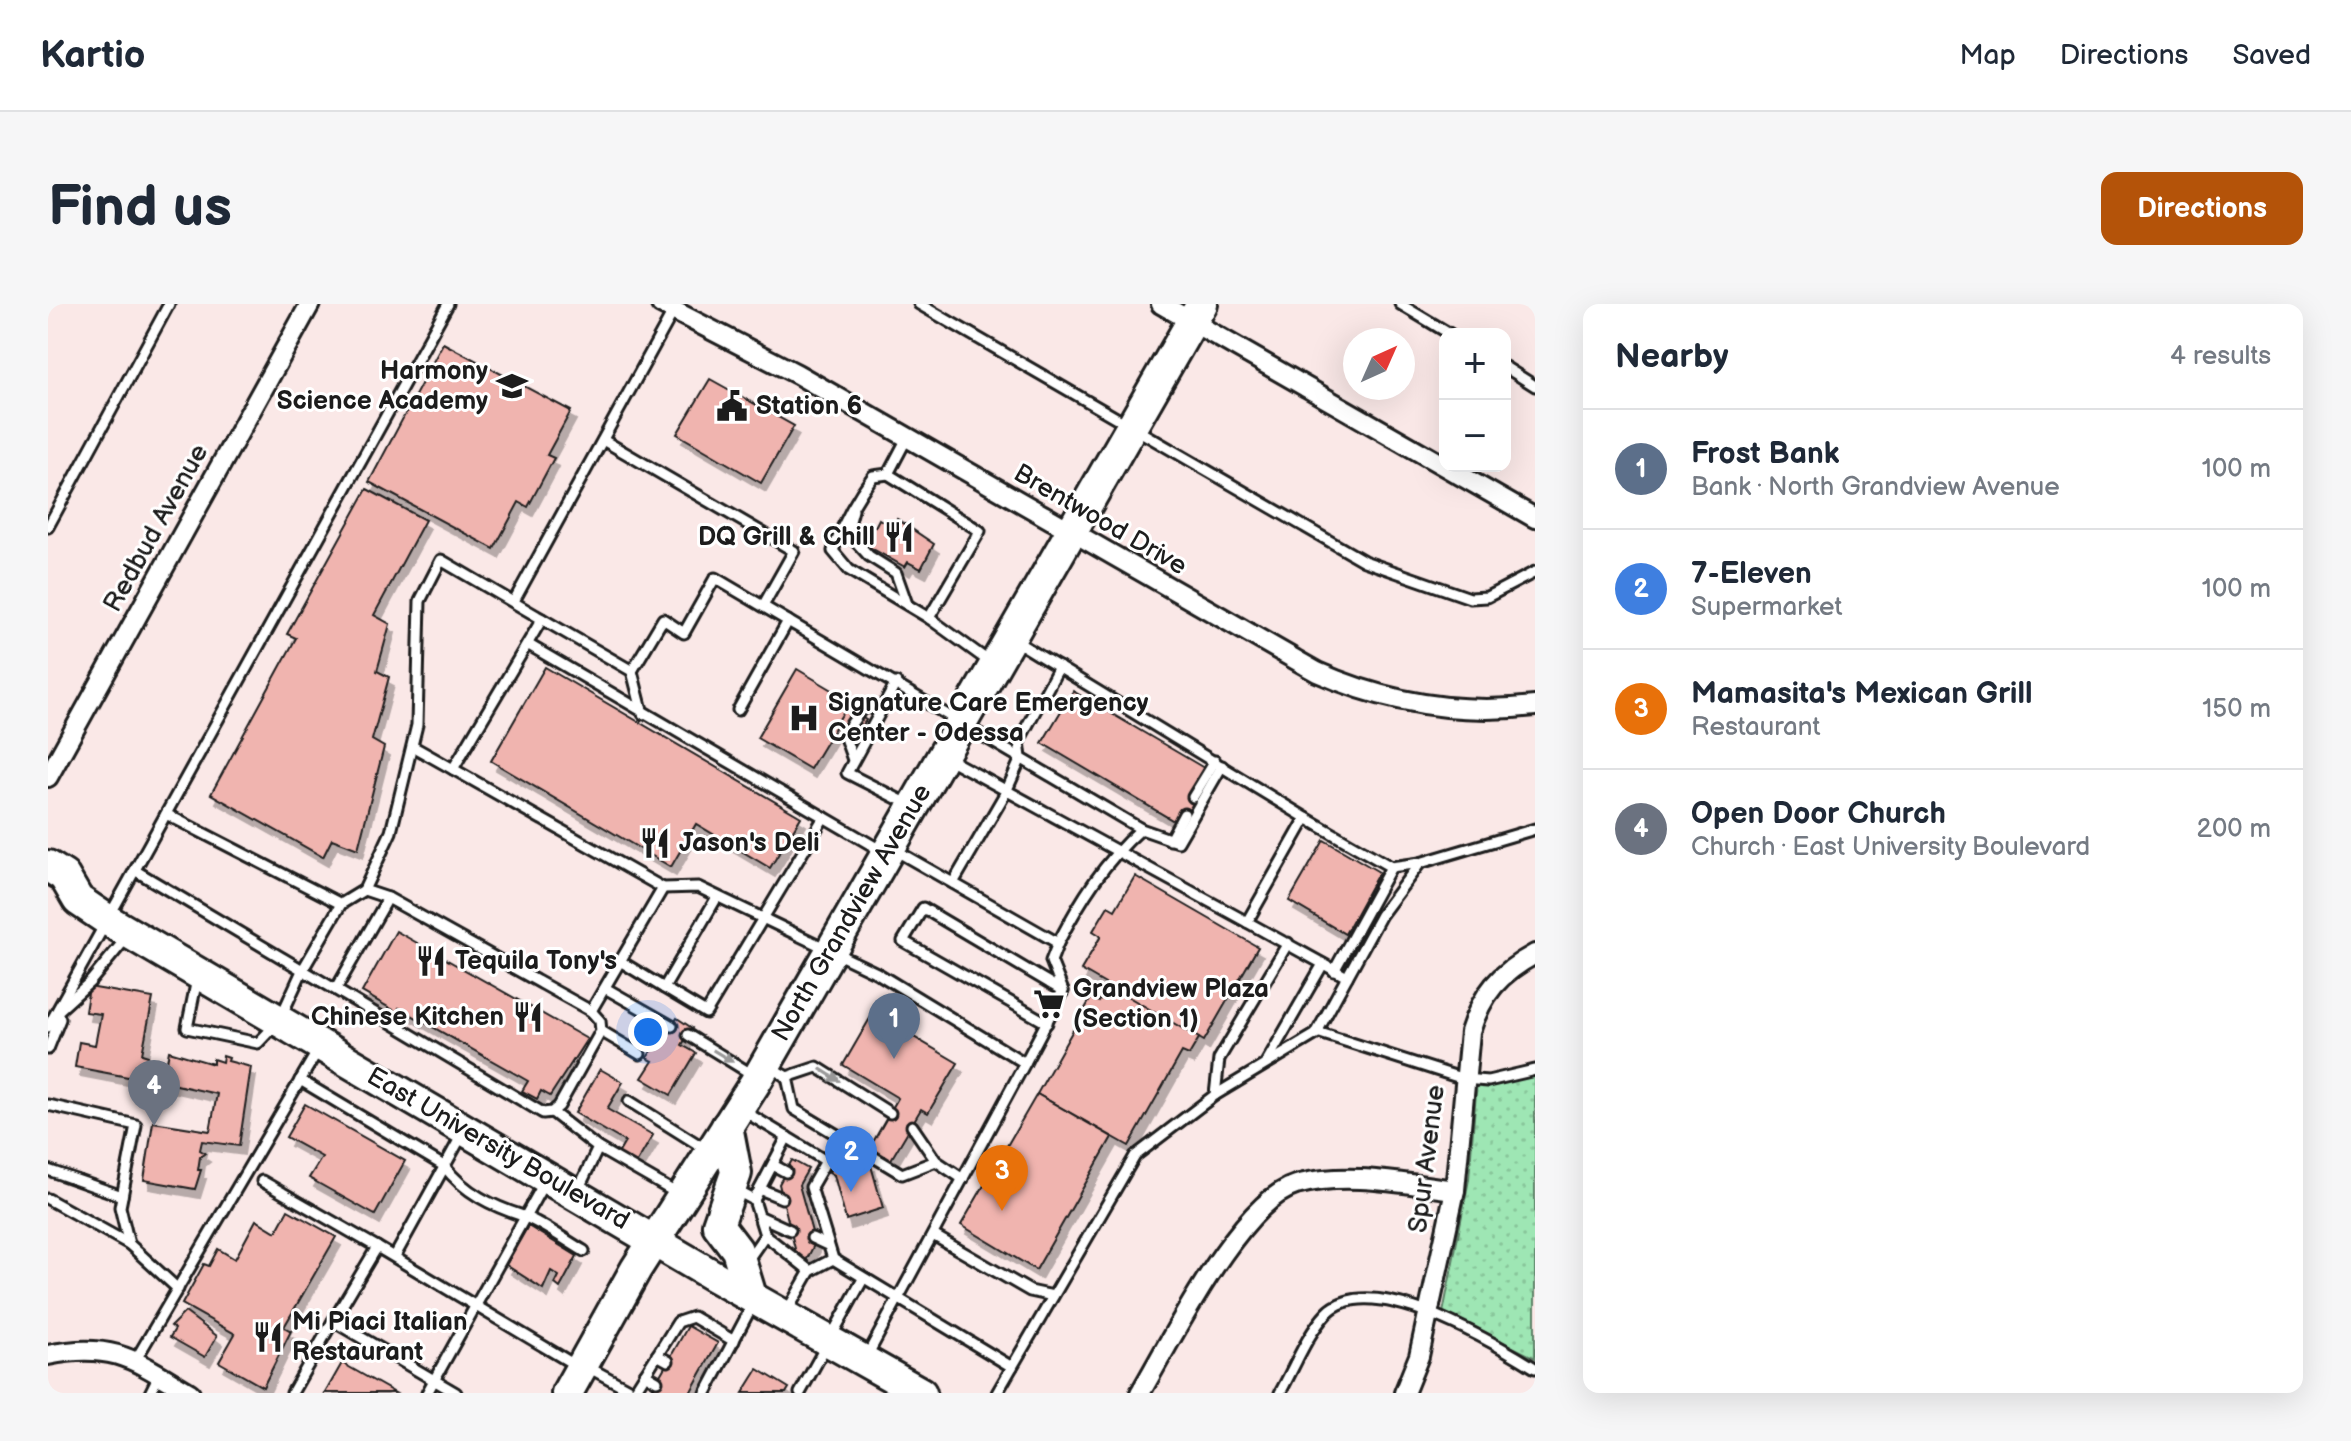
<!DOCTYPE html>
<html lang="en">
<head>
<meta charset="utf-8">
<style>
	body { margin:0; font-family:"Balsamiq Sans",sans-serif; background:#f6f6f7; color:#1f2937 }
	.controls { position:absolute; right:24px; top:24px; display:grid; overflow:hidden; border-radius:16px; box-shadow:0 8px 32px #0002 }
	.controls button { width:72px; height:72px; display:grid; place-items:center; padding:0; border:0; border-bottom:2px solid #e0e1e3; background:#fff; color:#1f2937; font:40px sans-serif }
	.compass { position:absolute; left:1295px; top:24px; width:72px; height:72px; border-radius:50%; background:#fff; box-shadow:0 8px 32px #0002; rotate:45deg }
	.you { position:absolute; left:600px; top:728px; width:28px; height:28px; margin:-20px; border:6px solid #fff; border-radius:50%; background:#1a73e8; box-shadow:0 0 0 12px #1a73e833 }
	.badge { display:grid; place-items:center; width:52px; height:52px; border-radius:50%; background:#b45309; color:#fff; font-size:26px; font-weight:700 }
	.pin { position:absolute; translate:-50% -66px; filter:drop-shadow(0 2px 4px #0008) }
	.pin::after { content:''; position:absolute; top:42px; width:28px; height:24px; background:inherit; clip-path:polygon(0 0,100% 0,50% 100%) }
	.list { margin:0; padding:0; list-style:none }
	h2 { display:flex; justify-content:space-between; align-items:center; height:104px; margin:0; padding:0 32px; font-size:34px }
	h2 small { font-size:26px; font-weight:400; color:#747a83 }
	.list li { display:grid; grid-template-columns:52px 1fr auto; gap:24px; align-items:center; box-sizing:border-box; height:120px; padding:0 32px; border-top:2px solid #e0e1e3 }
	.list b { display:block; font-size:30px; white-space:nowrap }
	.list p { margin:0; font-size:26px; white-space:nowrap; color:#747a83 }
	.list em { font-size:26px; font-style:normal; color:#747a83 }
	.map { position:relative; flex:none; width:1487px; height:1089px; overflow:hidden; border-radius:16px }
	header { display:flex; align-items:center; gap:48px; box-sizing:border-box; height:112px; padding:0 40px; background:#fff; border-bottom:2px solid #e0e1e3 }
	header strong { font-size:38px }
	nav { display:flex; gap:44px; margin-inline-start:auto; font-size:28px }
	.intro { display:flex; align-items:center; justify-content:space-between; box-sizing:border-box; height:192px; padding:0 48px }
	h1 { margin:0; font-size:56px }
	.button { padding:20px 36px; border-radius:16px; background:#b45309; color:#fff; font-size:28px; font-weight:700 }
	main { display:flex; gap:48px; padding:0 48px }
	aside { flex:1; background:#fff; border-radius:16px; box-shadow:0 8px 32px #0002 }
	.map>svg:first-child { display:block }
	.grass { fill:url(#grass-dots); stroke:#5d8168; stroke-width:2 }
	.building { fill:#f0b4af; stroke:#1c1c1c; stroke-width:2; filter:url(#shadow) }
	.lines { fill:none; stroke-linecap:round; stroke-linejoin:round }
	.lane-casing { stroke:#1c1c1c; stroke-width:15 }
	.street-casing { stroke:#1c1c1c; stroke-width:24 }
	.primary-casing { stroke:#1c1c1c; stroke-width:36 }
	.lane { stroke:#fff; stroke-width:9 }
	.street { stroke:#fff; stroke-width:18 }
	.primary { stroke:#fff; stroke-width:30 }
	.oneway { fill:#999 }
	.labels { text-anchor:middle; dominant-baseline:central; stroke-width:6; stroke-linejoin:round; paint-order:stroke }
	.poi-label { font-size:26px; font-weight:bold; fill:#1c1c1c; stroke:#fff; text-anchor:start }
	.street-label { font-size:26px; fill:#1c1c1c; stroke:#fff }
</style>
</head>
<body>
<header>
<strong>Kartio</strong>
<nav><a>Map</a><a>Directions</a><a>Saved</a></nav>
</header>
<div class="intro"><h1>Find us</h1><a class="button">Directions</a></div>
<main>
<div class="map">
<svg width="1487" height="1089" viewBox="0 0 1487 1089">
	<defs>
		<pattern id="grass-dots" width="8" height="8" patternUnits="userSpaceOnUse" patternTransform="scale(2)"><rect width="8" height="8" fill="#9ee6b4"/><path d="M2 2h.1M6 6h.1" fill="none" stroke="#88c59a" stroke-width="1.8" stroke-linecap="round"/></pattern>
		<filter id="shadow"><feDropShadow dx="5" dy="9" stdDeviation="0" flood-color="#0004"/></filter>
	</defs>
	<rect width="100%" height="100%" fill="#fae8e7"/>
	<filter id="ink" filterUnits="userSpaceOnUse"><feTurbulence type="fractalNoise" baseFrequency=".0125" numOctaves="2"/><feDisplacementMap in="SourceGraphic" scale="16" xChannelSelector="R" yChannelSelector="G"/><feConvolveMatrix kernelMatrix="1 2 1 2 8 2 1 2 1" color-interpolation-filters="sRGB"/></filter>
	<g filter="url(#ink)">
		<path class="grass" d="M 1487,766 L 1487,1054 L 1395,1009 L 1421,875 L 1429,776 Z"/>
		<g class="building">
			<path d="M 395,39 L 523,107 L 499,151 L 506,154 L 480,203 L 471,198 L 446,245 L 321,178 Z"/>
			<path d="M 662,75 L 746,122 L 713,179 L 629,130 Z"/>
			<path d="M 319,185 L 377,216 L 326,311 L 342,320 L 329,367 L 341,373 L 324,436 L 336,443 L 310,545 L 284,535 L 275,553 L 163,490 L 248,334 L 239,330 Z"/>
			<path d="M 831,215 L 844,223 L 849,215 L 886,240 L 873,265 L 860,258 L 857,263 L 816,240 L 819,236 L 814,233 L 823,220 L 827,223 Z"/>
			<path d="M 497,363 L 753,513 L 722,564 L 648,520 L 623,563 L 443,457 Z"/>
			<path d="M 749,365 L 803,397 L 762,465 L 709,434 Z"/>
			<path d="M 1025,387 L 1156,464 L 1141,491 L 1150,496 L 1139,513 L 1131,508 L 1126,517 L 994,439 Z"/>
			<path d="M 798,404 L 818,416 L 808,432 L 788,420 Z"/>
			<path d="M 1276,536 L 1331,568 L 1297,630 L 1241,597 Z"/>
			<path d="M 1087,572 L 1210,643 L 1156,737 L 1033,666 L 1053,632 L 1045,627 L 1060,602 L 1067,606 Z"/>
			<path d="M 348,627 L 539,735 L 502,792 L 493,787 L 489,795 L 474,787 L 480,777 L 351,704 L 349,708 L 314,688 Z"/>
			<path d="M 1060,681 L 1151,734 L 1141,751 L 1134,748 L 1081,842 L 989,790 L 1043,694 L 1051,698 Z"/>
			<path d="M 41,683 L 105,694 L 94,750 L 100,752 L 96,776 L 27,763 L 31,738 L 47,741 L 53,710 L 37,708 Z"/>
			<path d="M 825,709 L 910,759 L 880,809 L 873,805 L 841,859 L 820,847 L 850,794 L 795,761 Z"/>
			<path d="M 629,714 L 644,724 L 634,741 L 648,749 L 623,791 L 594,774 L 605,757 L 599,754 L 608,739 L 612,742 Z"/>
			<path d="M 121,747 L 165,760 L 165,755 L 174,758 L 175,752 L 181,754 L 180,757 L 203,763 L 191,842 L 154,837 L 152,846 L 157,849 L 152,853 L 150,866 L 153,866 L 147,885 L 96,876 L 105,818 L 162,827 L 169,790 L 115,778 Z"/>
			<path d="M 552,765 L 575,778 L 559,805 L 605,831 L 588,860 L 570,850 L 577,838 L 527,809 Z"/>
			<path d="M 989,790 L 1064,833 L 988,966 L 913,921 Z"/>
			<path d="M 257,800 L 357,857 L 327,911 L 261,874 L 274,853 L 238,833 Z"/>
			<path d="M 744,856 L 760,865 L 751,881 L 767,939 L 758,957 L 749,953 L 731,880 Z"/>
			<path d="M 787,858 L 800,866 L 822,858 L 835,904 L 798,916 L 786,871 L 781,868 Z"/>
			<path d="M 240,906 L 288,933 L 236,1023 L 243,1027 L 215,1083 L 171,1058 L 187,1030 L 134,1000 L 156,960 L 161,962 L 170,945 L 187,955 L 208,916 L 228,928 Z"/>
			<path d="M 480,922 L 529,952 L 512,984 L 507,980 L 511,972 L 503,967 L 495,985 L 458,961 Z"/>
			<path d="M 137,1008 L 169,1032 L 157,1053 L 122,1033 L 127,1025 L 123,1022 Z"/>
			<path d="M 640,1022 L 670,1039 L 642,1089 L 602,1089 Z"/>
			<path d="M 294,1059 L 347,1089 L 277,1089 Z"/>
			<path d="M 710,1065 L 741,1084 L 738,1089 L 695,1089 Z"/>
		</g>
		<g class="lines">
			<defs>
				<g id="lane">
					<path d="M 871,0 L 1316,257 L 1422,294 L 1439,293 L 1487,268"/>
					<path d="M 1352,0 L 1402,30"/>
					<path d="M 1457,63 L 1487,82"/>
					<path d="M 859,134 L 840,170 L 932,227 L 881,314"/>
					<path d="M 555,136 L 746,247 L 715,302"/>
					<path d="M 840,170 L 825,172 C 807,196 795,218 785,247 L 801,266 L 881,314 L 943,359"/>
					<path d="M 805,206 L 799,228 L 821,252 L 848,269 L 859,300"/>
					<path d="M 0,223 L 121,0"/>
					<path d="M 466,297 L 626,6"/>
					<path d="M 494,315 L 584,367 L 595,410"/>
					<path d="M 966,336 L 1258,514 L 1199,618 L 1299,673"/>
					<path d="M 481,341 L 834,547"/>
					<path d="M 584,367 L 615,315 L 636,329 L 667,274 L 1093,525 L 1130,538 L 1174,462"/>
					<path d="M 848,379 L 799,469 L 862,501"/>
					<path d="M 690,406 L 740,317"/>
					<path d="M 897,453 L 1199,618"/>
					<path d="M 805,456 L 796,431 L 814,404 L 835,403"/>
					<path d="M 405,465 L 615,584 L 650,583 L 829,669 L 977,759 L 1015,687 L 1003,657 L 1010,639"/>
					<path d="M 1145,493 L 1167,457"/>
					<path d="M 118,510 L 293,600"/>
					<path d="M 1258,514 L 1343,563 L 1286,667"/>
					<path d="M 1487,525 L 1372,559 L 1333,611 L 1269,728 L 1416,775 L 1440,777 L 1487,766"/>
					<path d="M 1122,536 L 1136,510"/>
					<path d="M 845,545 L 1010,639 C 1033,595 1056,558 1093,525"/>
					<path d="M 1343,563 L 1372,559"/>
					<path d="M 88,567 L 495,809 L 504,808 L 511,802 L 553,727 L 552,717 L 543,707 L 340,594 L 316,586"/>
					<path d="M 905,579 L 958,488 L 973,454 L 971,437 L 1011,363"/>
					<path d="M 669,593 L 616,684 L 658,709 L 776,513"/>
					<path d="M 572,657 L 616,684"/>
					<path d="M 149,675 L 139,724 L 210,739 L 231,717 L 254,667 L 293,600 L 316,586 L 343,528 L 369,421 L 372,297 L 393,256 L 494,315 L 405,465 L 364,442"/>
					<path d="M 557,684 L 624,722"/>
					<path d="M 288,685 L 340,594"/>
					<path d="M 543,707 L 615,584"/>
					<path d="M 999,719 L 855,637 L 875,604 L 1015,687"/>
					<path d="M 0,723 L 400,0"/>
					<path d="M 553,727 L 592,750"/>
					<path d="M 640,731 L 705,771"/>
					<path d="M 0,745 L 12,715 L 9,708 L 42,678 L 80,632"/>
					<path d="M 1218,759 L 1275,660"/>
					<path d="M 720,762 L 739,773 L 769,763 L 842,809"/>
					<path d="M 739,773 L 746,805 L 854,870 L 888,857"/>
					<path d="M 252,776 L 396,862 C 417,889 444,902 475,912 C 496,920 517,936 536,947"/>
					<path d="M 1167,791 L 1270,729"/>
					<path d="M 581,797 L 659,846"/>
					<path d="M 0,801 L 88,821 L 72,903 L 81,940"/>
					<path d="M 694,806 L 778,857 L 763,883 L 785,955 L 964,1063 L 1087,852 L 1167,791 L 1171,755 L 1240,639"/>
					<path d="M 504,808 L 550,844 L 529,888"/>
					<path d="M 864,822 L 888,857 L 915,875"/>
					<path d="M 550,844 L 630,890"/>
					<path d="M 725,861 L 738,868"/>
					<path d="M 0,866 L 74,892"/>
					<path d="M 214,877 L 329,943"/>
					<path d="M 712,885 L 734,894"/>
					<path d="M 687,886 L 706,896 L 739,833"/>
					<path d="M 0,895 L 81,940 L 130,985"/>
					<path d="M 711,912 L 742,926"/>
					<path d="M 717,931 L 762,967 L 785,955"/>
					<path d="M 885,931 L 982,987 L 1005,992"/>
					<path d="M 764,934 L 779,941"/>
					<path d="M 347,952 L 415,829"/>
					<path d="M 699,957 L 717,931 L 706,896"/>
					<path d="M 738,1009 L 762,967"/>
					<path d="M 285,1017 L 329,943 L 527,1061"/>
					<path d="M 609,1051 L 620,1057"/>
					<path d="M 819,1052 L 977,759"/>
					<path d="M 87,1057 L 270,746"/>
					<path d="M 538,1062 L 586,1088 L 630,1018 L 645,1013 L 686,1037"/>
					<path d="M 597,1070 L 609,1077"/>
					<path d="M 102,1089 L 111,1071"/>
					<path d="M 244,1089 L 285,1017 L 408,1089"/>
					<path d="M 379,1089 L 496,879"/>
					<path d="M 658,1089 L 705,1000"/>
					<path d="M 752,1089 L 815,975"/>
					<path d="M 949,1089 L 964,1063"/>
					<path d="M 1232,1089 C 1246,1064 1259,1030 1279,1009 C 1322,964 1445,1038 1487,1064"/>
				</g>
				<g id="street">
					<path d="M 613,0 L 749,70 L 1269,368 C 1339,399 1411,411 1487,402"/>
					<path d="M 1113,0 L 1487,214"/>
					<path d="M 0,473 L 262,0"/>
					<path d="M 0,1051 C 65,1037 88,1057 142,1089"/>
					<path d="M 1092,1089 C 1123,1037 1191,898 1248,881 C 1298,867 1357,880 1407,886"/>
					<path d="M 1356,1089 L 1371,1052 L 1407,886 L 1422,728 C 1434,689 1452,669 1487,650"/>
				</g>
				<g id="primary">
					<path d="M 0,562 L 16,572 L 30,596 L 61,617 L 664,971 L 873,1089"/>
					<path d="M 679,822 L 688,869 L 670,921 L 689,946 L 703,992"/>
					<path d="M 519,1089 L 588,965 L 707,779 L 1154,0"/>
				</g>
			</defs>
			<use href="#lane" class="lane-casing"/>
			<use href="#street" class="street-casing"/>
			<use href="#primary" class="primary-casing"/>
			<use href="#lane" class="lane"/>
			<use href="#street" class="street"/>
			<use href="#primary" class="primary"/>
		</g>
		<defs><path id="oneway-solid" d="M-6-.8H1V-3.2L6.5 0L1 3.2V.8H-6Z" transform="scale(2)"/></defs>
		<g class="oneway">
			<use href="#oneway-solid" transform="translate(675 752) rotate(31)"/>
			<use href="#oneway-solid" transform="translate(782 771) rotate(32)"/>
		</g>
	</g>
	<defs>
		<symbol id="school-bare" viewBox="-9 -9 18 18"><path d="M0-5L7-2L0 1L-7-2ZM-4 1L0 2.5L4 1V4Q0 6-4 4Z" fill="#1c1c1c" stroke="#fff" stroke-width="2.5" paint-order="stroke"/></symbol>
		<symbol id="civic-bare" viewBox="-9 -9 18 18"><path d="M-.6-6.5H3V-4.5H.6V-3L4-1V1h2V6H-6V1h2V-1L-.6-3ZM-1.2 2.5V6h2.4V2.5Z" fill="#1c1c1c" stroke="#fff" stroke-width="2.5" paint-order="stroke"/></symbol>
		<symbol id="restaurant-bare" viewBox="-9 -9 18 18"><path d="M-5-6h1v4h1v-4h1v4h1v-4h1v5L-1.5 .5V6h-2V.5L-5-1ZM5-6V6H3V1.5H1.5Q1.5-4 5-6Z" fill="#1c1c1c" stroke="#fff" stroke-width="2.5" paint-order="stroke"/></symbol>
		<symbol id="hospital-bare" viewBox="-9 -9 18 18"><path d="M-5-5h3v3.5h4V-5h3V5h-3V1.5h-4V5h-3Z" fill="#1c1c1c" stroke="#fff" stroke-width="2.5" paint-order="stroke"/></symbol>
		<symbol id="supermarket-bare" viewBox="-9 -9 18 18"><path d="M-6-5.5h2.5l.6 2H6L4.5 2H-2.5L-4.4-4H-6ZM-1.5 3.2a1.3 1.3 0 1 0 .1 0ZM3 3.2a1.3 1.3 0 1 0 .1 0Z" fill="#1c1c1c" stroke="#fff" stroke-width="2.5" paint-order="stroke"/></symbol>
	</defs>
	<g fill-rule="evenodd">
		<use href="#school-bare" x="442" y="60" width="44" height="44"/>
		<use href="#civic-bare" x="662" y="80" width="44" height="44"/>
		<use href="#restaurant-bare" x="829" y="211" width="44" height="44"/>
		<use href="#hospital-bare" x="734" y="392" width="44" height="44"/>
		<use href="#restaurant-bare" x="585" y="517" width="44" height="44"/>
		<use href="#restaurant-bare" x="361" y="635" width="44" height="44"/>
		<use href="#supermarket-bare" x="979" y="678" width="44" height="44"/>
		<use href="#restaurant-bare" x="458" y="691" width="44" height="44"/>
		<use href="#restaurant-bare" x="198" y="1011" width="44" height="44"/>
	</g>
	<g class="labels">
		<g class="poi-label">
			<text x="440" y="67" text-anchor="end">Harmony<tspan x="440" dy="30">Science Academy</tspan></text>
			<text x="708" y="102">Station 6</text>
			<text x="827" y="233" text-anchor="end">DQ Grill &amp; Chill</text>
			<text x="780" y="399">Signature Care Emergency<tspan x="780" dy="30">Center - Odessa</tspan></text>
			<text x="631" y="539">Jason's Deli</text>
			<text x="407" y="657">Tequila Tony's</text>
			<text x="1025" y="685">Grandview Plaza<tspan x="1025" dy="30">(Section 1)</tspan></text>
			<text x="456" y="713" text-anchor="end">Chinese Kitchen</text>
			<text x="244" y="1018">Mi Piaci Italian<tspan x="244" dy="30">Restaurant</tspan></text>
		</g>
		<g class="street-label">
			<text transform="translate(1052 216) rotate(30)">Brentwood Drive</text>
			<text transform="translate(108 224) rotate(-61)">Redbud Avenue</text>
			<text transform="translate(804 609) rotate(-60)">North Grandview Avenue</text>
			<text transform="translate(450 845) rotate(30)">East University Boulevard</text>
			<text transform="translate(1379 855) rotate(-83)">Spur Avenue</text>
		</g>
	</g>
</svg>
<div class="controls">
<button>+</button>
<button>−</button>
</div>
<svg class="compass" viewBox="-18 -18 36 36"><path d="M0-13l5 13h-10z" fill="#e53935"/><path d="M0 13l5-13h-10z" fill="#747a83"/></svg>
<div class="you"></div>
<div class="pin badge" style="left:846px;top:755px;background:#5c6f8a">1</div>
<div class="pin badge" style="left:803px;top:888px;background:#3f7fe0">2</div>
<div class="pin badge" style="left:954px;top:907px;background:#e8710a">3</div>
<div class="pin badge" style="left:106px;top:822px;background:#6b7280">4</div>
</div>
<aside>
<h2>Nearby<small>4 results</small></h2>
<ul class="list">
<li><span class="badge" style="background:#5c6f8a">1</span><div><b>Frost Bank</b><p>Bank · North Grandview Avenue</p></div><em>100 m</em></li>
<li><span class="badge" style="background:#3f7fe0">2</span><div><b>7-Eleven</b><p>Supermarket</p></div><em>100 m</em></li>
<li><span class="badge" style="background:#e8710a">3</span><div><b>Mamasita's Mexican Grill</b><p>Restaurant</p></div><em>150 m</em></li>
<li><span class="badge" style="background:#6b7280">4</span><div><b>Open Door Church</b><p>Church · East University Boulevard</p></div><em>200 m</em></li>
</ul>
</aside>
</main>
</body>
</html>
